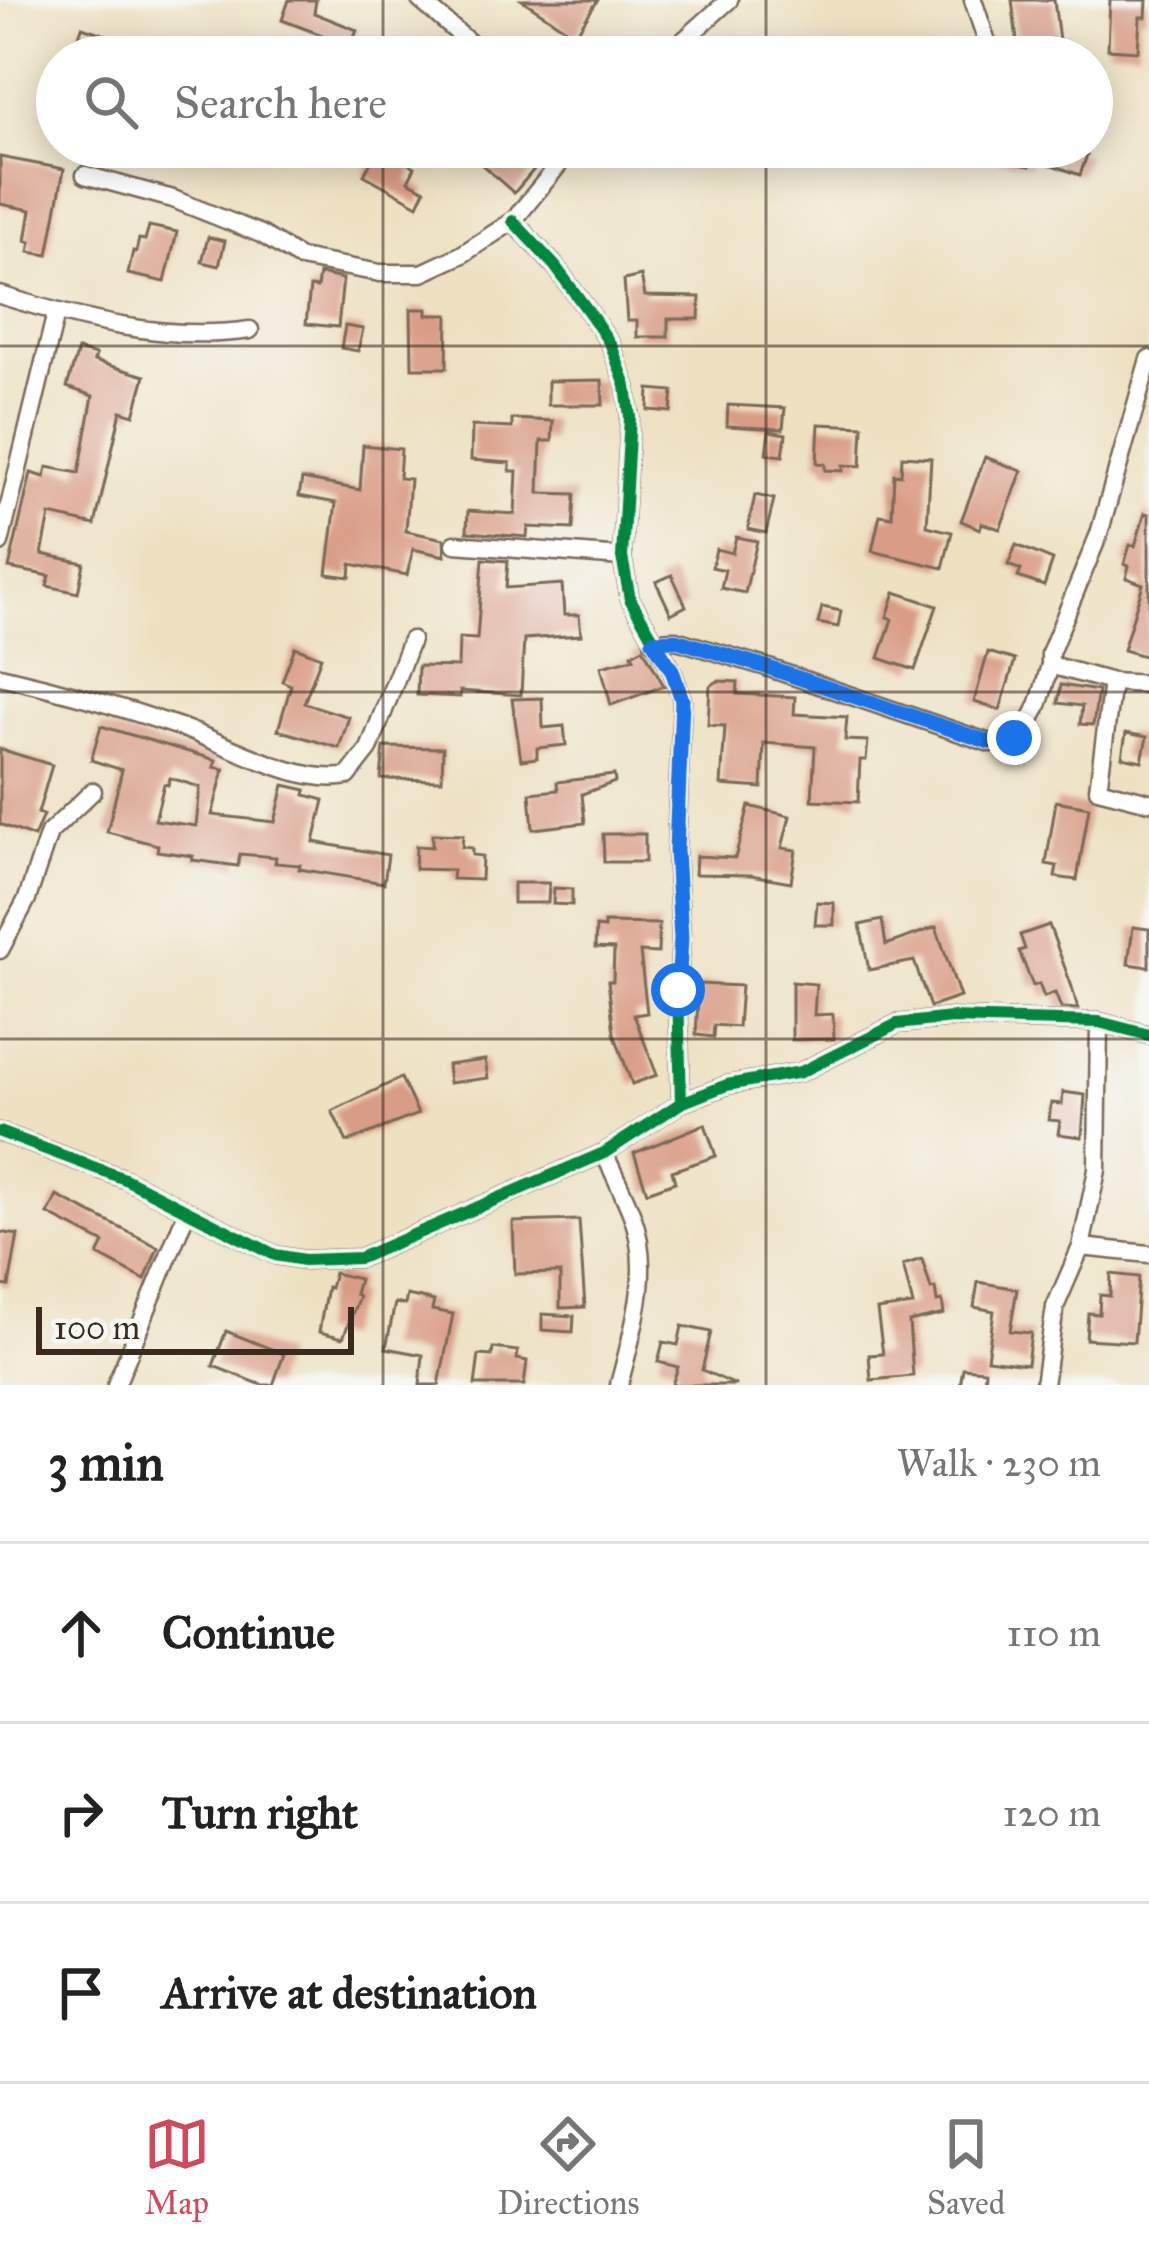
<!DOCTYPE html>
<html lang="en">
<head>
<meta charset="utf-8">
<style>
	body { margin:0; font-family:"IM FELL Great Primer",serif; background:#f2f2f2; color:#222 }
	.scale { position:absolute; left:36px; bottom:30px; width:318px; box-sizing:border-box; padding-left:12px; border:6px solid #3b2a1e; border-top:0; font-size:33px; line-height:42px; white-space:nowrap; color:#3b2a1e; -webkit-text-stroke:9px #f6f6f2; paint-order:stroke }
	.stop { position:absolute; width:36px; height:36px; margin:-27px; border:9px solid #1a73e8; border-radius:50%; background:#fff }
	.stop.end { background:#1a73e8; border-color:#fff; box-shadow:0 3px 12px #0008 }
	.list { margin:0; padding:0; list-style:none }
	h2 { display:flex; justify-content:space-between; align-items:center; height:156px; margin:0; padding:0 48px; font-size:51px }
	h2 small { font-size:39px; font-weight:400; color:#767676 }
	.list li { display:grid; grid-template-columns:78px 1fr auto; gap:36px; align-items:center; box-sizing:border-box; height:180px; padding:0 48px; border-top:3px solid #e0e0e0 }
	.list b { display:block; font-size:45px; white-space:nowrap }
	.list em { font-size:39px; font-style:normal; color:#767676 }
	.icon { flex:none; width:66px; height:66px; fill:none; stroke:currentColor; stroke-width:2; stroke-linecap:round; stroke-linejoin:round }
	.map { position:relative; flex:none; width:1149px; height:1385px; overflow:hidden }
	.search { position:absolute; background:#fff; box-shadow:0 6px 30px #0003; left:36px; right:36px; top:36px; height:132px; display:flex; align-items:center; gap:30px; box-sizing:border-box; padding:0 42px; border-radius:66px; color:#767676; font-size:45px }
	.sheet { height:696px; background:#fff }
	nav { display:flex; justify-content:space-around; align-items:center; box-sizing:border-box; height:168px; border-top:3px solid #e0e0e0; background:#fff; font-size:33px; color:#767676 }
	nav a { display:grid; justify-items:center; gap:6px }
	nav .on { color:#d1495b }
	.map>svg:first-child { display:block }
	.building { fill:#d99c86; fill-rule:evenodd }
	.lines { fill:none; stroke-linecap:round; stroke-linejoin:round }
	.street-casing { stroke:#7a6a57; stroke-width:21 }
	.street { stroke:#fff; stroke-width:16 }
	.cycleway-casing { stroke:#f6f6f2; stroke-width:20 }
	.cycleway { stroke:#00873e; stroke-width:12 }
	.route { stroke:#1a73e8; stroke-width:15 }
	.grid { fill:none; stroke:#3b2a1e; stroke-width:3; stroke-opacity:0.55 }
</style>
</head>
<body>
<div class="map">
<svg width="1149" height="1385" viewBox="0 0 1149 1385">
	<rect width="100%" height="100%" fill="#f6f6f2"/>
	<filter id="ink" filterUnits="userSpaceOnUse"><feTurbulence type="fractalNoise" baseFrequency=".00833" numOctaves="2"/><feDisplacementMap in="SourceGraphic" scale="24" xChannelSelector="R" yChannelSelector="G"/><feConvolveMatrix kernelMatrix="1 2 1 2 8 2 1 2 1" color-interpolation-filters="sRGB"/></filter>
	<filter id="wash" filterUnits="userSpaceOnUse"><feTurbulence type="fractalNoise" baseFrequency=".004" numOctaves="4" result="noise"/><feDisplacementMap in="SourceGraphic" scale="48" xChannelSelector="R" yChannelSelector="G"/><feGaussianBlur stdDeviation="2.7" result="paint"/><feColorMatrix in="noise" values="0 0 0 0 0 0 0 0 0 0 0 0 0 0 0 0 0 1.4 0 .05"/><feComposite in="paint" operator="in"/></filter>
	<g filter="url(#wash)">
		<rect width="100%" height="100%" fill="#eee1c2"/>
		<g id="blocks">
			<g class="building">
				<path d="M 289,0 L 316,0 L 314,13 L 357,30 L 351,46 L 282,20 Z"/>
				<path d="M 522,0 L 598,0 L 575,35 Z"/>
				<path d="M 1012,0 L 1054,0 L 1061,57 L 1019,57 Z"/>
				<path d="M 1110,0 L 1147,0 L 1146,17 L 1140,17 L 1138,51 L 1108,49 Z"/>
				<path d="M 82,27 L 163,54 L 162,57 L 72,57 Z"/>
				<path d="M 379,147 L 415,167 L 408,181 L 425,190 L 418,205 L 364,175 Z"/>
				<path d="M 462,147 L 553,147 L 514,193 Z"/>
				<path d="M 976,147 L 1033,147 L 1030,166 L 975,156 Z"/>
				<path d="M 1049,147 L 1067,147 L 1087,155 L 1080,175 L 1044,162 Z"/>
				<path d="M 0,157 L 64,169 L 48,255 L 29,252 L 31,242 L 26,241 L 31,210 L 0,204 Z"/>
				<path d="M 149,226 L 177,232 L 165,282 L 128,274 L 133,251 L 136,252 L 139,239 L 145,240 Z"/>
				<path d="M 208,237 L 225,241 L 219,266 L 202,262 Z"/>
				<path d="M 319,274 L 343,279 L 338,327 L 306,324 L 310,287 L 317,288 Z"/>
				<path d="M 641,276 L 645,296 L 700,297 L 699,319 L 668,319 L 668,337 L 637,337 L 637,321 L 627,321 L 624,280 Z"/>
				<path d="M 411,309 L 427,309 L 427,315 L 448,315 L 447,368 L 412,368 Z"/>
				<path d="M 345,326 L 363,329 L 358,351 L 341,348 Z"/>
				<path d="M 78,350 L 96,355 L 94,361 L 145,376 L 134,415 L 121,411 L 95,525 L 50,515 L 42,554 L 84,563 L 78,593 L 47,586 L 50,576 L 9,568 L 31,473 L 45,477 L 47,467 L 79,473 L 93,396 L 67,387 Z"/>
				<path d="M 602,380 L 603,405 L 548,405 L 548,381 Z"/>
				<path d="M 649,389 L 673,391 L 671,412 L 648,410 Z"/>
				<path d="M 728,405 L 785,408 L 783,429 L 727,426 Z"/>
				<path d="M 512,419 L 553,421 L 552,441 L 541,441 L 539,493 L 575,494 L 573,529 L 528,527 L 527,537 L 467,532 L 468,511 L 515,514 L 517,471 L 510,471 L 510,463 L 471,460 L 472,426 L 512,428 Z"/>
				<path d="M 819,424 L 863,426 L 861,466 L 843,465 L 843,471 L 825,470 L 825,464 L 817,463 Z"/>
				<path d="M 769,431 L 786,434 L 783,456 L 766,454 Z"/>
				<path d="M 363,445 L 401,449 L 399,478 L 410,479 L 406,531 L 444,539 L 445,556 L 413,549 L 407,575 L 351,564 L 350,577 L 327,574 L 336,503 L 299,496 L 302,479 L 360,490 Z"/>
				<path d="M 902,456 L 931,458 L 927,526 L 952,532 L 943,568 L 872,551 L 880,515 L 892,517 L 894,474 L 901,475 Z"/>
				<path d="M 985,457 L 1022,471 L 1000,529 L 982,523 L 980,529 L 961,521 Z"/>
				<path d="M 755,495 L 774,499 L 766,533 L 748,529 Z"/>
				<path d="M 1145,513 L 1149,514 L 1149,648 L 1144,656 L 1123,650 L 1143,584 L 1126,578 L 1129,566 L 1124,564 L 1130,545 L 1135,546 Z"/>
				<path d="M 736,537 L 757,541 L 745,593 L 721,588 L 725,570 L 712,567 L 716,549 L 732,553 Z"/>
				<path d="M 1016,545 L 1053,560 L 1044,586 L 1018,577 L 1021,570 L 1008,565 Z"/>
				<path d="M 483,559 L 508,561 L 506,588 L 562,584 L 564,615 L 579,615 L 581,635 L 524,639 L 521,695 L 460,691 L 460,697 L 417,695 L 418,666 L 458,667 L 459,638 L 477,639 Z"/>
				<path d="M 672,575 L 686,606 L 671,614 L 656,582 Z"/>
				<path d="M 895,592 L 937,606 L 915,670 L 879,658 L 892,619 L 887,617 Z"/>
				<path d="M 822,607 L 841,611 L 838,627 L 818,623 Z"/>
				<path d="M 295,647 L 321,657 L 304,703 L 349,717 L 339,748 L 278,730 L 291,685 L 282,681 Z"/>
				<path d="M 643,648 L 664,686 L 611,705 L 601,666 L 634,658 L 632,654 Z"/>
				<path d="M 988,652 L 1015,660 L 1000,710 L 974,702 Z"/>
				<path d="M 718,681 L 738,682 L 737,694 L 795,697 L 794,714 L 847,717 L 845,740 L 868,741 L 866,760 L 860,760 L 858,802 L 812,800 L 815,747 L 764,743 L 762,788 L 721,785 L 725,726 L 708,725 L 710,686 Z"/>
				<path d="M 1061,685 L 1098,691 L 1093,725 L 1080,724 L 1082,706 L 1058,703 Z"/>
				<path d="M 542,698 L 543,728 L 564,726 L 566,745 L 537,748 L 537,758 L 521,760 L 512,699 Z"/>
				<path d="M 101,726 L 216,760 L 214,767 L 224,769 L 212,815 L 275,822 L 284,785 L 306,790 L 305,795 L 324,800 L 314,842 L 388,855 L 384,883 L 299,869 L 300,865 L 275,863 L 276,857 L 240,854 L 238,866 L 192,860 L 193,856 L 157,851 L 158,845 L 107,832 L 122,770 L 91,760 ZM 170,778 L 200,787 L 196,826 L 155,820 L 164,784 L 168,785 Z"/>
				<path d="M 1126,733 L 1147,737 L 1142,761 L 1122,757 Z"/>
				<path d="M 384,747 L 443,748 L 442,780 L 381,779 Z"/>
				<path d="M 0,749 L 52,765 L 38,813 L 43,815 L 34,837 L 0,824 Z"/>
				<path d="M 614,775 L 615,782 L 582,794 L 585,823 L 533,829 L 530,793 L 558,790 L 557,782 Z"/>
				<path d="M 1056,801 L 1089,807 L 1077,880 L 1055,877 L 1057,866 L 1046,864 Z"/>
				<path d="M 749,806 L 790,816 L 782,848 L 796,850 L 791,882 L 751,875 L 695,874 L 696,856 L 735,858 Z"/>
				<path d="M 432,834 L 463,835 L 462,847 L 472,848 L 472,855 L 482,856 L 481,880 L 452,879 L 453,870 L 415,869 L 416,846 L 432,847 Z"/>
				<path d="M 603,834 L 645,834 L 645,862 L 604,862 Z"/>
				<path d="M 513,883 L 549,883 L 548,903 L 513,903 Z"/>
				<path d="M 554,888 L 572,889 L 572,905 L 553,904 Z"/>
				<path d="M 817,902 L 834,903 L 834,925 L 815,925 Z"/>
				<path d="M 882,920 L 886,945 L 936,927 L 960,997 L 930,1007 L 914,961 L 869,970 L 860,925 Z"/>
				<path d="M 604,923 L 659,924 L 658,953 L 640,952 L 647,1013 L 634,1015 L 657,1075 L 632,1084 L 614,1033 L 608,981 L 613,981 L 614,949 L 595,948 L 596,927 L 604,928 Z"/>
				<path d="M 1049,925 L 1072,987 L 1078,1009 L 1061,1008 L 1055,993 L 1044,997 L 1039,984 L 1033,986 L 1019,951 L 1025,949 L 1020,935 Z"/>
				<path d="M 1133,927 L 1149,929 L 1149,967 L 1128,964 Z"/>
				<path d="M 792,982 L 816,984 L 814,1015 L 833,1014 L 834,1039 L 792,1040 Z"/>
				<path d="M 699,984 L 741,986 L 738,1027 L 714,1025 L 713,1037 L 696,1035 Z"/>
				<path d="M 485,1060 L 488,1078 L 449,1083 L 447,1065 Z"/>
				<path d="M 401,1078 L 418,1114 L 347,1142 L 332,1111 Z"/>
				<path d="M 1063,1092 L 1085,1095 L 1082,1137 L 1058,1134 L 1060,1121 L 1049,1120 L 1051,1103 L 1062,1104 Z"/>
				<path d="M 705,1124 L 716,1156 L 672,1171 L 675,1182 L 647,1192 L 634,1153 Z"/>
				<path d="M 57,1196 L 158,1247 L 145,1280 L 98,1255 L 104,1243 L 48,1214 Z"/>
				<path d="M 579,1220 L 585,1307 L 560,1308 L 560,1273 L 515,1274 L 513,1222 Z"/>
				<path d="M 0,1232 L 18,1235 L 9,1286 L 0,1285 Z"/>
				<path d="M 922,1259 L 931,1289 L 935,1288 L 937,1302 L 942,1301 L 944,1314 L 909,1322 L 913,1376 L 871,1380 L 869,1355 L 883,1354 L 877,1310 L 913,1305 L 903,1265 Z"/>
				<path d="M 334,1273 L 359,1279 L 355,1294 L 359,1296 L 343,1338 L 319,1332 L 327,1287 L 330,1288 Z"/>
				<path d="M 1111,1274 L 1139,1277 L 1134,1342 L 1086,1339 L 1088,1313 L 1099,1314 L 1100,1295 L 1110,1296 Z"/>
				<path d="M 978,1282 L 1017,1289 L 1010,1331 L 1031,1333 L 1027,1364 L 987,1359 L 994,1311 L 974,1307 Z"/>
				<path d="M 407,1295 L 434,1301 L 432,1310 L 453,1314 L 439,1385 L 420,1385 L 423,1355 L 386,1348 L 395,1303 L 405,1305 Z"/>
				<path d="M 542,1314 L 574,1316 L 573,1332 L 542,1330 Z"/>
				<path d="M 682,1326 L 711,1332 L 702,1370 L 736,1385 L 672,1385 L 678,1367 L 658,1362 L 663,1342 L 678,1345 Z"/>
				<path d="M 226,1331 L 284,1354 L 273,1385 L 262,1385 L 213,1366 Z"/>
				<path d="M 493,1348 L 518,1351 L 517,1359 L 527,1361 L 524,1385 L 475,1385 L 479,1355 L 492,1356 Z"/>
				<path d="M 963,1368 L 985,1370 L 984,1385 L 960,1385 Z"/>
			</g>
		</g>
	</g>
	<g filter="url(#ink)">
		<use href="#blocks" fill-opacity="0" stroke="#7a6a57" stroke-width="3"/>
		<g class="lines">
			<defs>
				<g id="street">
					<path d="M 420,0 L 486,57"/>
					<path d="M 973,0 L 992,57"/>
					<path d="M 665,57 L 729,0"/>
					<path d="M 85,175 L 173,199 L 261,234 L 300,258 L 380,273 L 422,273 L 461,255 L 513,221 L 573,147"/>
					<path d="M 513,221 L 555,266 L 591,315 L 611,345 L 626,386 L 630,417 L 622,557 L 630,599 L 672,670 L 682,700 L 676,850 L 681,938 L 678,990 L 681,1103"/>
					<path d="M 0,295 C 80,320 166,342 250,330"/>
					<path d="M 1149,359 L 1099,534 L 1050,653 L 1050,665 L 1112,682 L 1098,789 L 1149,802"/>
					<path d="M 0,543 L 56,313"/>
					<path d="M 455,544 L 622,557"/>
					<path d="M 653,641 L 676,640 L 766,667 L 990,743 C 1036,734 1038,706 1050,665"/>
					<path d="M 0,676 C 61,690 121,707 180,727 C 227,744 300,786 348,776 L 369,749 L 411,640"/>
					<path d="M 1112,682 L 1149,684"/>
					<path d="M 0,950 L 27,899 L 49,833 L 93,791"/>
					<path d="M 0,1132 L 125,1179 L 275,1255 L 304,1260 L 360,1258 L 604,1153 L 681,1103 L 727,1085 L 801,1072 L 897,1024 L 952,1018 L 1099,1022 L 1149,1035"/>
					<path d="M 604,1153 C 614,1174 624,1194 632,1215 C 653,1271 633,1330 619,1385"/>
					<path d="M 1081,1247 L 1149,1254"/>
					<path d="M 116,1385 L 187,1211"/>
					<path d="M 1044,1385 L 1055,1307 L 1081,1247 L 1097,1170 L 1099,1022"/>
				</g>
			</defs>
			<use href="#street" class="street-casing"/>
			<use href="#street" class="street"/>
			<defs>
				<g id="cycleway">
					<path d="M 513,221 L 555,266 L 591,315 L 611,345 L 626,386 L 630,417 L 622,557 L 630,599 L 672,670 L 682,700 L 676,850 L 681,938 L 678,990 L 681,1103"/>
					<path d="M 0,1132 L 125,1179 L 275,1255 L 304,1260 L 360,1258 L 604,1153 L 681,1103 L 727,1085 L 801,1072 L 897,1024 L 952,1018 L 1099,1022 L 1149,1035"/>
				</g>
			</defs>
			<use href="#cycleway" class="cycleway-casing"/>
			<use href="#cycleway" class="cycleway"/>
		</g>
	</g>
	<g class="lines" filter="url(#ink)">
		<path class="route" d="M 678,990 L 681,938 L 676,850 L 682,700 L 672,670 L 653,641 L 676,640 L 766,667 L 989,742 L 1014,738"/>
	</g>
	<path class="grid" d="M 383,0 L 383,57M 766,0 L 766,57M 383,147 L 383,1385M 766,147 L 766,1385M 0,346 L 1149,346M 0,692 L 1149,692M 0,1039 L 1149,1039"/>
</svg>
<div class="scale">100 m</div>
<div class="stop" style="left:678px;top:990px"></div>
<div class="stop end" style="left:1014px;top:738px"></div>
<div class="search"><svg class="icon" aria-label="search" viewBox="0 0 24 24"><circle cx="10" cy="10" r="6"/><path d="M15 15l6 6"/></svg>Search here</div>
</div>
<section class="sheet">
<h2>3 min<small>Walk · 230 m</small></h2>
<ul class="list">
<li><svg class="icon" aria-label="ahead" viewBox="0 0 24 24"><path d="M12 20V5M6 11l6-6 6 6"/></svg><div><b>Continue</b></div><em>110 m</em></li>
<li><svg class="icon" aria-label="right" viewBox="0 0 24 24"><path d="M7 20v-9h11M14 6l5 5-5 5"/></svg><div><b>Turn right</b></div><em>120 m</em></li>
<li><svg class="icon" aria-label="arrive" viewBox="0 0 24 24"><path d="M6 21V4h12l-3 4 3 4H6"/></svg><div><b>Arrive at destination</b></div></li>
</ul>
</section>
<nav>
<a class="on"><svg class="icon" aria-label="map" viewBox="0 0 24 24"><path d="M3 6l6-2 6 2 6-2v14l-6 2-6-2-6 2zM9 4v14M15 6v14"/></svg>Map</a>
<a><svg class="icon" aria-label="directions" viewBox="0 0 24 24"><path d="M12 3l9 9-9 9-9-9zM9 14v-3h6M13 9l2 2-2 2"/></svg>Directions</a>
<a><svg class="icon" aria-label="saved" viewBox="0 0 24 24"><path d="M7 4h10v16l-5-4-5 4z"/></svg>Saved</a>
</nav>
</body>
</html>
